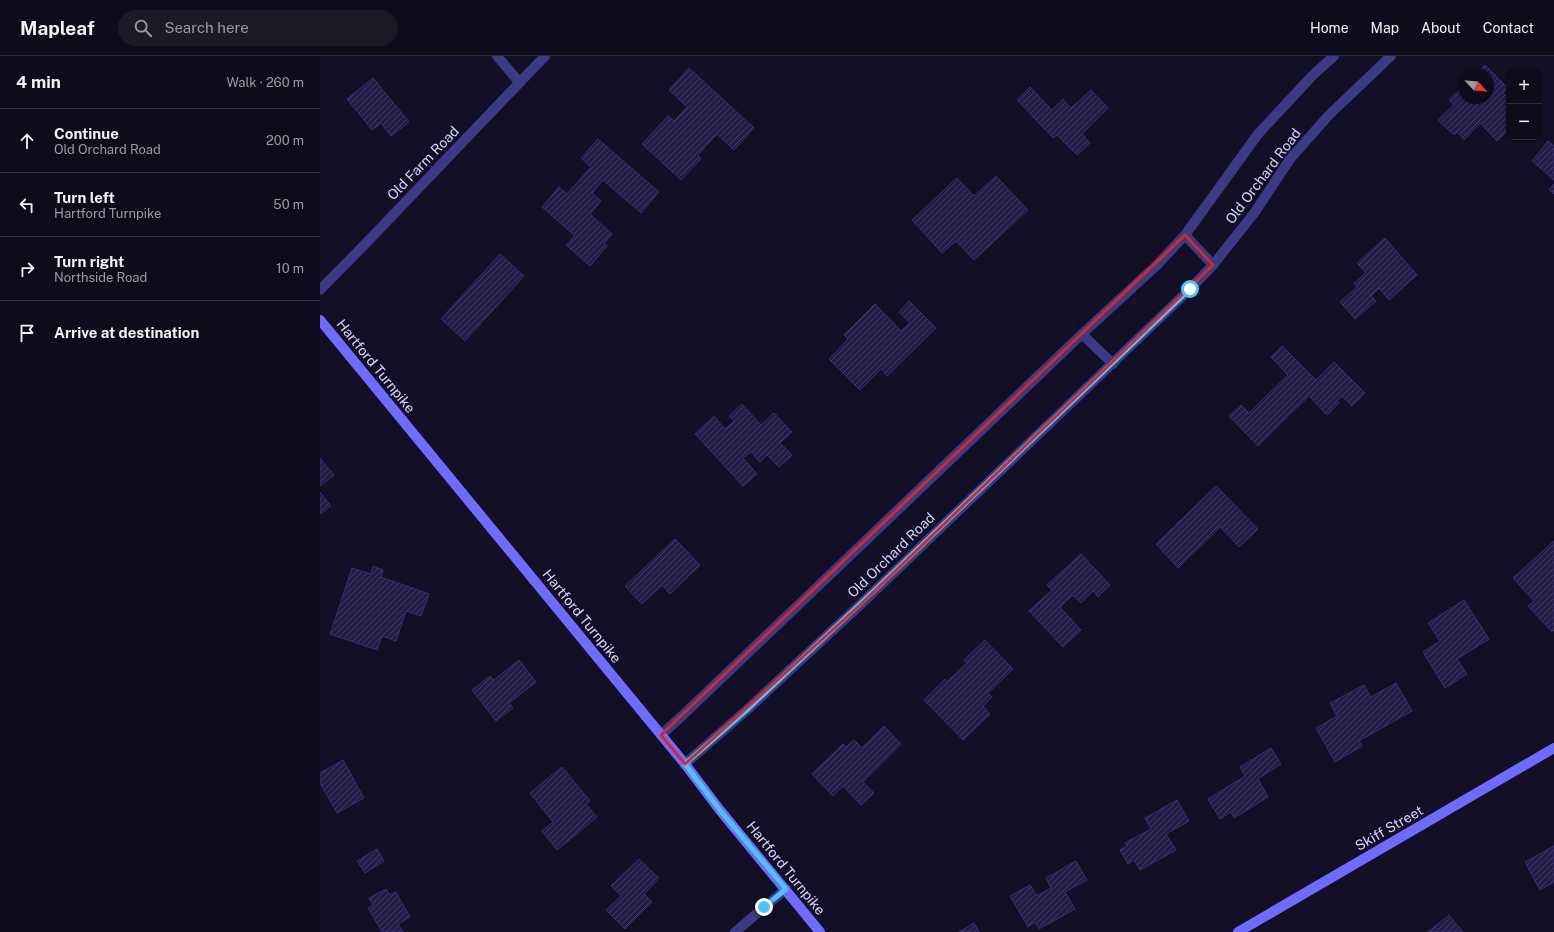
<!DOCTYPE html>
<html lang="en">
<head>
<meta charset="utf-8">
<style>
	body { margin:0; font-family:"Public Sans",sans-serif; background:#1c1929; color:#f1f3f6 }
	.controls { position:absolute; right:12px; top:12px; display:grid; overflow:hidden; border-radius:8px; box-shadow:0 1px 3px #0004 }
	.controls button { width:36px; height:36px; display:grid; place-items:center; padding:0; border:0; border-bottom:1px solid #2e2b3b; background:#0e0b1c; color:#f1f3f6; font:20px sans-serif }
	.compass { position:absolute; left:1138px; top:12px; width:36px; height:36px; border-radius:50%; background:#0e0b1c; box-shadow:0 1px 3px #0004; rotate:116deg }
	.stop { position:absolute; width:12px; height:12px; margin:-9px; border:3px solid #4fc3f7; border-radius:50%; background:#fff }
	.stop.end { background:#4fc3f7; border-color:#fff; box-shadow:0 1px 4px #0008 }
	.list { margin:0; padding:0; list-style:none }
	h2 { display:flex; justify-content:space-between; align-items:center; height:52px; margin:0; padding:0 16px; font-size:17px }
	h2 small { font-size:13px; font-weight:400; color:#9b9ba3 }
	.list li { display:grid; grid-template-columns:26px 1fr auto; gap:12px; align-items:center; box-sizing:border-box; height:64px; padding:0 16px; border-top:1px solid #2e2b3b }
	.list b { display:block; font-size:15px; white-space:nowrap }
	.list p { margin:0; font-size:13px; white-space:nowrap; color:#9b9ba3 }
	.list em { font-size:13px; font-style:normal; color:#9b9ba3 }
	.icon { flex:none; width:22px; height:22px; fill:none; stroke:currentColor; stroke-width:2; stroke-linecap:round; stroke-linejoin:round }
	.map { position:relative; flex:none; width:1234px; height:876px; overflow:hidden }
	header { display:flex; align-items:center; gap:24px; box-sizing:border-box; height:56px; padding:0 20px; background:#0e0b1c; border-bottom:1px solid #2e2b3b }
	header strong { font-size:19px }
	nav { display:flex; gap:22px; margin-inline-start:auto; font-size:14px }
	.search { width:280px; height:36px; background:#1c1929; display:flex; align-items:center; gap:10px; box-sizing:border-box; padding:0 14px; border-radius:22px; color:#9b9ba3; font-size:15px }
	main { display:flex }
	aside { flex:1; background:#0e0b1c }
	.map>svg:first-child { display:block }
	.building { fill:url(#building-hatch); stroke:#3b2d73 }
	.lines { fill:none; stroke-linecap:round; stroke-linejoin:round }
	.minor { stroke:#3d3a85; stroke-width:10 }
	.secondary { stroke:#6f6bff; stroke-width:10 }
	.route { stroke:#4fc3f7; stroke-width:5 }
	.marked { fill:none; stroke:#d62828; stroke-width:3; stroke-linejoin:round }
	.labels { text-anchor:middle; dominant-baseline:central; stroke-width:3; stroke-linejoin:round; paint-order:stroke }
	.street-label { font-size:14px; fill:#d9d4ff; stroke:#130f26 }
</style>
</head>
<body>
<header>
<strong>Mapleaf</strong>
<div class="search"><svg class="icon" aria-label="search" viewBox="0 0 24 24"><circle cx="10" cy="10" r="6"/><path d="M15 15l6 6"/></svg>Search here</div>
<nav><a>Home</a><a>Map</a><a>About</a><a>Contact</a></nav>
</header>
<main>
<aside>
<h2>4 min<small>Walk · 260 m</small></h2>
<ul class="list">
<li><svg class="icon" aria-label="ahead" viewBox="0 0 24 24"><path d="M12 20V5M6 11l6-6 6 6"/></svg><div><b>Continue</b><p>Old Orchard Road</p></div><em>200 m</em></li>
<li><svg class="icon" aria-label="left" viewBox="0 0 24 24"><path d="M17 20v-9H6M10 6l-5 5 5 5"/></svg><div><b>Turn left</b><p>Hartford Turnpike</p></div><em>50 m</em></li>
<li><svg class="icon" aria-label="right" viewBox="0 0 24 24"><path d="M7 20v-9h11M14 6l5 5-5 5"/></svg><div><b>Turn right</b><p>Northside Road</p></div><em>10 m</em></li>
<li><svg class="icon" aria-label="arrive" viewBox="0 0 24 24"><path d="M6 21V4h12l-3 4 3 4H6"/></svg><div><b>Arrive at destination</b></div></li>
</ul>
</aside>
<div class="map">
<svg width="1234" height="876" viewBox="0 0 1234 876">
	<defs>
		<pattern id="building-hatch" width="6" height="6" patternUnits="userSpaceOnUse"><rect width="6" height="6" fill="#241b47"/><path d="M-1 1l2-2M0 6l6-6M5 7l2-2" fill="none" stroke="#433b63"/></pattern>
	</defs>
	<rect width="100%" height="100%" fill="#130f26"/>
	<g class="building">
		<path d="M 1165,9 L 1188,32 L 1183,37 L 1186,40 L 1189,37 L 1189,73 L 1177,85 L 1160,67 L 1144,84 L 1137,76 L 1134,79 L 1118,64 L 1134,49 L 1129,44 L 1144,30 L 1144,42 L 1168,42 L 1168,18 L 1156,18 Z"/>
		<path d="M 369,12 L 434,72 L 414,94 L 397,78 L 378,99 L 381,103 L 361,124 L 322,88 L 348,60 L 354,65 L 367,51 L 349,34 Z"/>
		<path d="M 53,22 L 89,66 L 71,80 L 61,67 L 52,74 L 27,43 Z"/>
		<path d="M 710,31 L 732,54 L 743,43 L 751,52 L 771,34 L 788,52 L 762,78 L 770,87 L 757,99 L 737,79 L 733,82 L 697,44 Z"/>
		<path d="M 278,83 L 339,136 L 321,157 L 283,124 L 272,137 L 281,145 L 270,158 L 292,178 L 284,187 L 287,190 L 270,210 L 246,189 L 255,180 L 222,151 L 239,131 L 247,138 L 271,111 L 261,102 Z"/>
		<path d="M 1228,85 L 1234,90 L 1234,124 L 1212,105 Z"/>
		<path d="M 676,120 L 708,154 L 654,204 L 636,185 L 622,197 L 592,164 L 637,122 L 654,140 Z"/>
		<path d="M 1234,128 L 1234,138 L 1229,134 Z"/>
		<path d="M 1065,182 L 1097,219 L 1069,244 L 1059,232 L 1051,240 L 1056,245 L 1035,263 L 1020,246 L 1037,231 L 1034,227 L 1046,217 L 1037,207 Z"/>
		<path d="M 180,198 L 204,220 L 145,285 L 121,263 Z"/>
		<path d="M 589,245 L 616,272 L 567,320 L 561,313 L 540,334 L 509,303 L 528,283 L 524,279 L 555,248 L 581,275 L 590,267 L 579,256 Z"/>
		<path d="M 962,290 L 996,324 L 1014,306 L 1045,337 L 1032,350 L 1022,340 L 1017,345 L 1019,347 L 1007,359 L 989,340 L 938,390 L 909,360 L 921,349 L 929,357 L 968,319 L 951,301 Z"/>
		<path d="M 422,348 L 441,369 L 454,357 L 472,376 L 460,387 L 472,399 L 459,411 L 447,399 L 440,406 L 431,396 L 423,402 L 437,418 L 423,430 L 375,378 L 394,360 L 405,373 L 414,365 L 409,360 Z"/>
		<path d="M 0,402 L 14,419 L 0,430 Z"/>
		<path d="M 896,430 L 938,473 L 919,491 L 900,471 L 858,512 L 836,488 Z"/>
		<path d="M 0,436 L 11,450 L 0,458 Z"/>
		<path d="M 355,483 L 380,509 L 350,538 L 342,529 L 322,548 L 305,530 Z"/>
		<path d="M 1234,485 L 1234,574 L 1232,576 L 1208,550 L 1214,545 L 1193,522 Z"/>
		<path d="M 761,498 L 790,529 L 778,541 L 773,535 L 761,547 L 753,539 L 740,551 L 761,574 L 743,591 L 709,555 L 732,534 L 727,529 Z"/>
		<path d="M 53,510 L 63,514 L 61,521 L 109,538 L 101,560 L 86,555 L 76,585 L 62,580 L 57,594 L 10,578 L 32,512 L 51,518 Z"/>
		<path d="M 1144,544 L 1169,583 L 1137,603 L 1147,618 L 1125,632 L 1103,596 L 1120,585 L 1108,567 Z"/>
		<path d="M 665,584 L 693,613 L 668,637 L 672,641 L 663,650 L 670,658 L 643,684 L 604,644 L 625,623 L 627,626 L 647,607 L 644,604 Z"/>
		<path d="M 199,604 L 216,626 L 189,647 L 193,652 L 176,665 L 152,634 L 170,620 L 174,624 Z"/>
		<path d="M 1076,627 L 1092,655 L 1039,685 L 1042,690 L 1015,706 L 996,672 L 1017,660 L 1010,647 L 1044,629 L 1051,641 Z"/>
		<path d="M 564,670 L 581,688 L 543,726 L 554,737 L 541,749 L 523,730 L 513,740 L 492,718 L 523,688 L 526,691 L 534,684 L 542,692 Z"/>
		<path d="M 951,692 L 961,708 L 938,723 L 948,741 L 914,762 L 911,756 L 900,763 L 888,743 L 925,720 L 920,711 Z"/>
		<path d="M 23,704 L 44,742 L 17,757 L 0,727 L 0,717 Z"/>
		<path d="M 242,711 L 270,745 L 266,748 L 277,761 L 237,794 L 222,775 L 233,766 L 210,737 Z"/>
		<path d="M 857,744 L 869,765 L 846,778 L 856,794 L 820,814 L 814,804 L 808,808 L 800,794 L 807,790 L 805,787 L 831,773 L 825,762 Z"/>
		<path d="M 1234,790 L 1234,826 L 1220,834 L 1205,806 Z"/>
		<path d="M 57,793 L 64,805 L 45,817 L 37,805 Z"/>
		<path d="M 319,803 L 339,822 L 324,838 L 332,846 L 305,873 L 286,854 L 301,840 L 291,830 Z"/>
		<path d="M 756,805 L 767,824 L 745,836 L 755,853 L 719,873 L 715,866 L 708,871 L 690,840 L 710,829 L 717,840 L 731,832 L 726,822 Z"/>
		<path d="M 66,833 L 70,839 L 76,836 L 90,861 L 78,868 L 83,876 L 62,876 L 48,852 L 53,849 L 49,842 Z"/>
		<path d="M 1129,859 L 1143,876 L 1108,876 Z"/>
		<path d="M 654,867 L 659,876 L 639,876 Z"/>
	</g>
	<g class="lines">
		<g class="minor">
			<path d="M 177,0 L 199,26"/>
			<path d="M 865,179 L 893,209"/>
			<path d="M 0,234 L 51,182 L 225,0"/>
			<path d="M 762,278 L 793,308"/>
			<path d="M 341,679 L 363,659 L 762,278 L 837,209 L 865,179 L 938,78 L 993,19 L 1014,0"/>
			<path d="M 365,708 L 429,652 L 540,549 L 870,233 L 893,209 L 935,156 L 970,103 L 1009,59 L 1071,0"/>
			<path d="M 415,876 L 466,833"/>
		</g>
		<g class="secondary">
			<path d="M 0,264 L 365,708 L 399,753 L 500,876"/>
			<path d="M 918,876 L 1234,692"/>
		</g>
	</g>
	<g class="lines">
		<path class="route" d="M 444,851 L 466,833 L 399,753 L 365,708 L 429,652 L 540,548 L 870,233"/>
	</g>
	<path class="marked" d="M 865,179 L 893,209 L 540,549 L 365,708 L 341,679 Z"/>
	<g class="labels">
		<g class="street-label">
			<text transform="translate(103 107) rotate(-46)">Old Farm Road</text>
			<text transform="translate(943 120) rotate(-53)">Old Orchard Road</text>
			<text transform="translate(56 310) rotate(51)">Hartford Turnpike</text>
			<text transform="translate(571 499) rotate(-44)">Old Orchard Road</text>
			<text transform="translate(262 560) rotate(51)">Hartford Turnpike</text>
			<text transform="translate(1069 772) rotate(-30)">Skiff Street</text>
			<text transform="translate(466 812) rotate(51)">Hartford Turnpike</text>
		</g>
	</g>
</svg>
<div class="controls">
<button>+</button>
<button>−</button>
</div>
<svg class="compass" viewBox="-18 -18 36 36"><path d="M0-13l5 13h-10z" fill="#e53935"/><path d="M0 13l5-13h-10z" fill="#9b9ba3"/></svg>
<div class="stop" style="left:870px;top:233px"></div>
<div class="stop end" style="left:444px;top:851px"></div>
</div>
</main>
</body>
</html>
